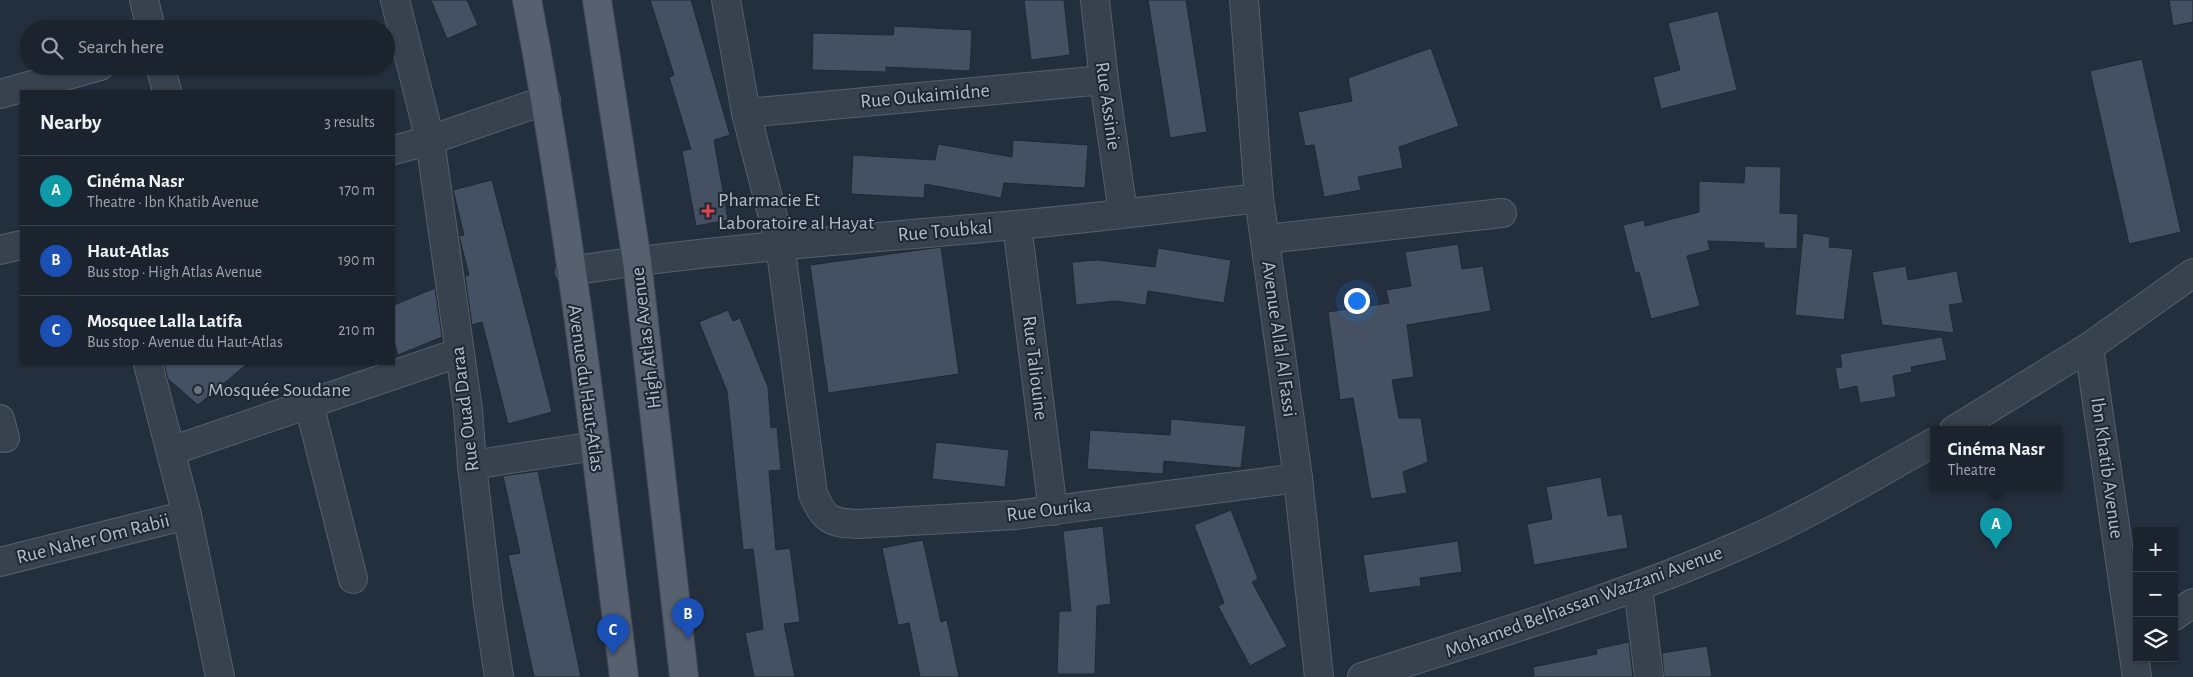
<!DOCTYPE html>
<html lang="en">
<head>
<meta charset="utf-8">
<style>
	body { margin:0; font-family:"Alegreya Sans",sans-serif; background:#282f3a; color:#f1f3f6 }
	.controls { position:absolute; right:15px; bottom:15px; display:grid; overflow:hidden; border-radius:0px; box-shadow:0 1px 4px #0004 }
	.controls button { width:45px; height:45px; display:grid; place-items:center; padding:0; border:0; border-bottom:1px solid #39404a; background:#1b232e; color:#f1f3f6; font:25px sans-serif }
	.you { position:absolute; left:1356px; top:300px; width:18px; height:18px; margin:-12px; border:4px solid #fff; border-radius:50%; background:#1a73e8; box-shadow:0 0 0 8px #1a73e833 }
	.badge { display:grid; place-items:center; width:32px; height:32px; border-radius:50%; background:#8bbbb9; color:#fff; font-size:16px; font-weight:700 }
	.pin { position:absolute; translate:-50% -41px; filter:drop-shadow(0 1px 2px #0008) }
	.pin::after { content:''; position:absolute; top:26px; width:18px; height:15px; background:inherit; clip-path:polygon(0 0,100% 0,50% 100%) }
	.popup { position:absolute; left:1930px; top:426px; width:132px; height:65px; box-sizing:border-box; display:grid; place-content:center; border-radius:0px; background:#1b232e; filter:drop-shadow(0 1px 4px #0005); font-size:16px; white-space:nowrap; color:#a0a4aa }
	.popup b { font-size:19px; color:#f1f3f6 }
	.popup::after { content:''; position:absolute; left:50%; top:100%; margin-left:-10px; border:10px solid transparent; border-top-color:#1b232e }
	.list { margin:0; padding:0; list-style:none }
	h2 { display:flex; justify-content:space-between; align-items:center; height:65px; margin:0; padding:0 20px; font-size:21px }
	h2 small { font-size:16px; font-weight:400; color:#a0a4aa }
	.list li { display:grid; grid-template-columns:32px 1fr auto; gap:15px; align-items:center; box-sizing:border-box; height:70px; padding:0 20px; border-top:1px solid #39404a }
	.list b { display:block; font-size:19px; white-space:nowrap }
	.list p { margin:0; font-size:16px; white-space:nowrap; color:#a0a4aa }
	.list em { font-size:16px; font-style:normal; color:#a0a4aa }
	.icon { flex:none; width:28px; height:28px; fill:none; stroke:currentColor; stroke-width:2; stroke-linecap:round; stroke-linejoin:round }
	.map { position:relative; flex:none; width:2193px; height:677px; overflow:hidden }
	.search { position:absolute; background:#1b232e; box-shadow:0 1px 4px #0004; left:20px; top:20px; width:375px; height:55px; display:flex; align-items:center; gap:12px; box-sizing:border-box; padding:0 18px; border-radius:28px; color:#a0a4aa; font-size:19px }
	.panel { position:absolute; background:#1b232e; box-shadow:0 1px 4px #0004; left:20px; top:90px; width:375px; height:275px; border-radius:0px }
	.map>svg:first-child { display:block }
	.building { fill:#455162; stroke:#1f2835 }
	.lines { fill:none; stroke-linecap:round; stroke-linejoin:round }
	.minor-casing { stroke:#565f6c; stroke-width:30 }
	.major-casing { stroke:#414a57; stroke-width:30 }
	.minor { stroke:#38414e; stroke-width:28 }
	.major { stroke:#56606e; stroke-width:28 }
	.health-dot { fill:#e0444e; stroke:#1d2633; stroke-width:2 }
	.worship-dot { fill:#6b7280; stroke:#1d2633; stroke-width:2 }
	.labels { text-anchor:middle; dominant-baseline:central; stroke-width:4; stroke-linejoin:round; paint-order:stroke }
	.street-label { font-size:20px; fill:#b4bcc9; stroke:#1d2633 }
	.poi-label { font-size:20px; fill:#b4bcc9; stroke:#1d2633; text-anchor:start }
</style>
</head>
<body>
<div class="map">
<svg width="2193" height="677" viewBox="0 0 2193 677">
	<rect width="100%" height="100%" fill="#242f3e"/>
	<g class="building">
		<path d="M 431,0 L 467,0 L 478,25 L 447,39 Z"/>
		<path d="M 650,0 L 691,0 L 730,135 L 714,140 L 728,220 L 696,226 L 682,151 L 691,149 L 669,77 L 674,75 Z"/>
		<path d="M 1024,0 L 1064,0 L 1070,55 L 1031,60 Z"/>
		<path d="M 1148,0 L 1186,0 L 1207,132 L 1170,138 Z"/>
		<path d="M 2169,0 L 2193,0 L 2193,22 L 2173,26 Z"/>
		<path d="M 1718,11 L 1737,90 L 1661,109 L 1653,77 L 1680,70 L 1668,23 Z"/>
		<path d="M 894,26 L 972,30 L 970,71 L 886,67 L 886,72 L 812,70 L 813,33 L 893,35 Z"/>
		<path d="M 1431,48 L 1459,126 L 1399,147 L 1403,168 L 1358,177 L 1361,190 L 1324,197 L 1314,145 L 1305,146 L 1298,112 L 1352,101 L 1348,78 Z"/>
		<path d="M 2142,59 L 2181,232 L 2129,244 L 2090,71 Z"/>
		<path d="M 1013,140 L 1088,145 L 1085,188 L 1004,183 L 1001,198 L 925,184 L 924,198 L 851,194 L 853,155 L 935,160 L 938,144 L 1012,157 Z"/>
		<path d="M 1745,166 L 1781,167 L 1780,213 L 1798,214 L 1797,249 L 1764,248 L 1764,243 L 1708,241 L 1710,250 L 1687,256 L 1700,306 L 1651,319 L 1639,272 L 1635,273 L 1623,225 L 1644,220 L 1645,226 L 1699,212 L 1699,181 L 1744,183 Z"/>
		<path d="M 492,180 L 552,412 L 508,424 L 482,322 L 472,325 L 465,276 L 469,275 L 459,236 L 464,235 L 453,190 Z"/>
		<path d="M 1803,233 L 1830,237 L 1829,247 L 1853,249 L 1844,320 L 1795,315 Z"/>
		<path d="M 1458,244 L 1462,269 L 1483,266 L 1491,311 L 1407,325 L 1414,377 L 1392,380 L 1399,418 L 1421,418 L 1428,462 L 1403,472 L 1407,493 L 1371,499 L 1353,398 L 1340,400 L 1328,312 L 1389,303 L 1386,290 L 1411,286 L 1405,252 Z"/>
		<path d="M 941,247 L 959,374 L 828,393 L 810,265 Z"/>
		<path d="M 1158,248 L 1231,260 L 1224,303 L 1148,291 L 1146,305 L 1115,301 L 1076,305 L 1072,262 L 1097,260 L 1155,267 Z"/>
		<path d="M 1906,266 L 1908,280 L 1957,271 L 1963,303 L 1949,305 L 1954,333 L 1882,325 L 1872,272 Z"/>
		<path d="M 435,288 L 442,337 L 398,355 L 394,342 L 394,305 Z"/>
		<path d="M 728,310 L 733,321 L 740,318 L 768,387 L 771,428 L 777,427 L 781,470 L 769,471 L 776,550 L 790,548 L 800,622 L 784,624 L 795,677 L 754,677 L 745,633 L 763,629 L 753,549 L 743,550 L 727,391 L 699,322 Z"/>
		<path d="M 1942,337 L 1947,360 L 1911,367 L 1912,372 L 1893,376 L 1896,397 L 1860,403 L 1857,386 L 1839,390 L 1835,368 L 1842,367 L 1840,354 Z"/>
		<path d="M 164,364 L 247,364 L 198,405 L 168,379 Z"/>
		<path d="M 1171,419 L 1246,426 L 1241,468 L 1164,461 L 1163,474 L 1087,469 L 1090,430 L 1170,435 Z"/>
		<path d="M 936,442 L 1009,450 L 1005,487 L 932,479 Z"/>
		<path d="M 538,471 L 581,677 L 534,677 L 508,555 L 520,553 L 503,476 Z"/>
		<path d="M 1601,477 L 1608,516 L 1622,514 L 1628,548 L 1534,565 L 1527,524 L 1552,519 L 1546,487 Z"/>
		<path d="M 1231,510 L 1258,579 L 1252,582 L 1287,646 L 1250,666 L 1218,606 L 1224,603 L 1194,525 Z"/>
		<path d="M 1103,526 L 1111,604 L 1097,606 L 1095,674 L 1057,674 L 1059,611 L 1071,611 L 1063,531 Z"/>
		<path d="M 923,540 L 941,622 L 947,620 L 959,677 L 920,677 L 909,623 L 898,625 L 882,548 Z"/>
		<path d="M 1458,541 L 1462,572 L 1420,578 L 1421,586 L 1369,593 L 1363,555 Z"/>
		<path d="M 1629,642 L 1633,677 L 1534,677 L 1533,667 L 1597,654 L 1596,649 Z"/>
		<path d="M 1707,646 L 1712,677 L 1664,677 L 1662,653 Z"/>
	</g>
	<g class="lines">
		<defs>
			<g id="minor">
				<path d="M 144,0 L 151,29"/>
				<path d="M 395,0 L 430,140 L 468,410 L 472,465 L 488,604 L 499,677"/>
				<path d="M 726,0 L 746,113 L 780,244 L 813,494 C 824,519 830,523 857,524 L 1016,515 L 1298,478"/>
				<path d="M 1095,0 L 1104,80 L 1123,213"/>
				<path d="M 1244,0 L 1259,198 L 1298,478 L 1319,677"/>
				<path d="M 160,66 L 167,91"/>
				<path d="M 0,94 L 100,66"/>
				<path d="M 746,113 L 1104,80"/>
				<path d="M 394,150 L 430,140 L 546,100"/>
				<path d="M 1017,225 L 1053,511"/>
				<path d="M 1266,239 L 1502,213"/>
				<path d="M 0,250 L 21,245"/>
				<path d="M 570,271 C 718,248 866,239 1015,225 C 1096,218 1178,207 1259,198"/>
				<path d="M 2089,347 L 2137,677"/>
				<path d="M 148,364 L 187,515 L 220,677"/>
				<path d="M 309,404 L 353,579"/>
				<path d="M 0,419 L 5,438"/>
				<path d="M 1954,430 L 2089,347 L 2193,273"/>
				<path d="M 171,451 L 458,353"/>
				<path d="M 472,465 L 595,446"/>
				<path d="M 0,562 L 187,515"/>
				<path d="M 1638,587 L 1649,677"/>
				<path d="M 2174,616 L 2193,603"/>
				<path d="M 1362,677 C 1487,636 1612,601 1733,548 C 1803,519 1868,479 1934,442"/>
			</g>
			<g id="major">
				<path d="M 527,0 C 570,224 596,451 624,677"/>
				<path d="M 597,0 L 637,261 L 684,677"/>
			</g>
		</defs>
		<use href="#minor" class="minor-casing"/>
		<use href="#major" class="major-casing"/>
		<use href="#minor" class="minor"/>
		<use href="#major" class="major"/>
	</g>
	<path class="health-dot" d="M705.5 203.5h5v5h5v5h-5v5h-5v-5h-5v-5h5z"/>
	<circle class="worship-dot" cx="198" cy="390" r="5"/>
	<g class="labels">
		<g class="street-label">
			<text transform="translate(925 96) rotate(-5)">Rue Oukaimidne</text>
			<text transform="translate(1108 106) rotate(82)">Rue Assinie</text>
			<text transform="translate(945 231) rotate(-5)">Rue Toubkal</text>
			<text transform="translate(646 338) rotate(-97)">High Atlas Avenue</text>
			<text transform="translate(1279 339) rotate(82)">Avenue Allal Al Fassi</text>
			<text transform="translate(1035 368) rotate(83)">Rue Taliouine</text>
			<text transform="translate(586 388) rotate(82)">Avenue du Haut-Atlas</text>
			<text transform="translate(465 409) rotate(-97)">Rue Ouad Daraa</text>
			<text transform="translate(2107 468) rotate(82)">Ibn Khatib Avenue</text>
			<text transform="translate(1049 510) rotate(-7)">Rue Ourika</text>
			<text transform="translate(93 539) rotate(-14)">Rue Naher Om Rabii</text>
			<text transform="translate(1584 602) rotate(-20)">Mohamed Belhassan Wazzani Avenue</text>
		</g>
		<g class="poi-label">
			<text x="718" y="200">Pharmacie Et<tspan x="718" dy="23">Laboratoire al Hayat</tspan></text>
			<text x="208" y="390">Mosquée Soudane</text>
		</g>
	</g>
</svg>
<div class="controls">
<button>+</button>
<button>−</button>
<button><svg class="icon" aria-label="layers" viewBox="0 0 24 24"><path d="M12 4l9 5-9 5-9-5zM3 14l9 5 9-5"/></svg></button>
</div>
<div class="you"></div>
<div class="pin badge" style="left:1996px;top:549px;background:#0f9aa8">A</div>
<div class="popup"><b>Cinéma Nasr</b>Theatre</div>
<div class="pin badge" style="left:688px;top:639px;background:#1a4fb4">B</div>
<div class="pin badge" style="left:613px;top:655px;background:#1a4fb4">C</div>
<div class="search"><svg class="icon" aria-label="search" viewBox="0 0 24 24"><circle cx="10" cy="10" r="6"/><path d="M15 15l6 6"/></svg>Search here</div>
<section class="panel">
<h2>Nearby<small>3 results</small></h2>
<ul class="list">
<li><span class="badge" style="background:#0f9aa8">A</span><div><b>Cinéma Nasr</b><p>Theatre · Ibn Khatib Avenue</p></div><em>170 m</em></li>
<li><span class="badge" style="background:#1a4fb4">B</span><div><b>Haut-Atlas</b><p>Bus stop · High Atlas Avenue</p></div><em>190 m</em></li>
<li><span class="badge" style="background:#1a4fb4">C</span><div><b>Mosquee Lalla Latifa</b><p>Bus stop · Avenue du Haut-Atlas</p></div><em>210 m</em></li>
</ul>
</section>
</div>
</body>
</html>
